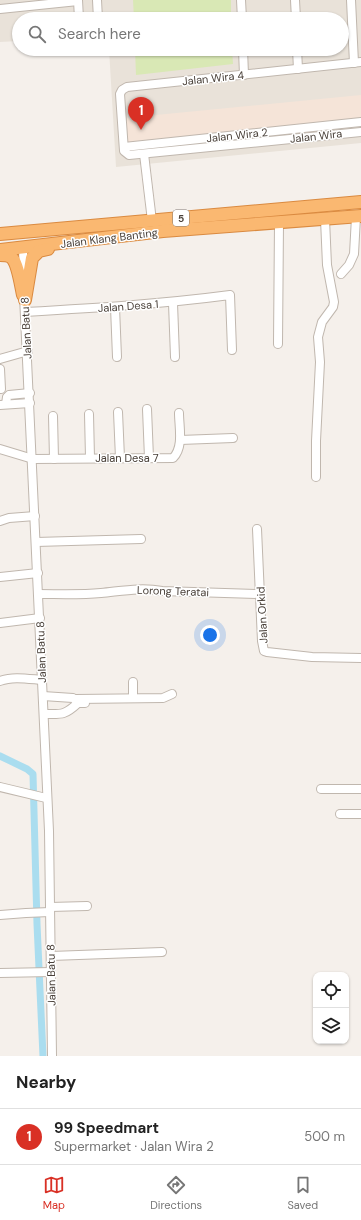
<!DOCTYPE html>
<html lang="en">
<head>
<meta charset="utf-8">
<style>
	body { margin:0; font-family:"DM Sans",sans-serif; background:#f6f6f6; color:#222 }
	.controls { position:absolute; right:12px; bottom:12px; display:grid; overflow:hidden; border-radius:8px; box-shadow:0 1px 3px #0004 }
	.controls button { width:36px; height:36px; display:grid; place-items:center; padding:0; border:0; border-bottom:1px solid #e0e0e0; background:#fff; color:#222; font:20px sans-serif }
	.you { position:absolute; left:210px; top:635px; width:14px; height:14px; margin:-10px; border:3px solid #fff; border-radius:50%; background:#1a73e8; box-shadow:0 0 0 6px #1a73e833 }
	.badge { display:grid; place-items:center; width:26px; height:26px; border-radius:50%; background:#d93025; color:#fff; font-size:13px; font-weight:700 }
	.pin { position:absolute; translate:-50% -33px; filter:drop-shadow(0 1px 2px #0008) }
	.pin::after { content:''; position:absolute; top:21px; width:14px; height:12px; background:inherit; clip-path:polygon(0 0,100% 0,50% 100%) }
	.list { margin:0; padding:0; list-style:none }
	h2 { display:flex; justify-content:space-between; align-items:center; height:52px; margin:0; padding:0 16px; font-size:17px }
	h2 small { font-size:13px; font-weight:400; color:#767676 }
	.list li { display:grid; grid-template-columns:26px 1fr auto; gap:12px; align-items:center; box-sizing:border-box; height:56px; padding:0 16px; border-top:1px solid #e0e0e0 }
	.list b { display:block; font-size:15px; white-space:nowrap }
	.list p { margin:0; font-size:13px; white-space:nowrap; color:#767676 }
	.list em { font-size:13px; font-style:normal; color:#767676 }
	.icon { flex:none; width:22px; height:22px; fill:none; stroke:currentColor; stroke-width:2; stroke-linecap:round; stroke-linejoin:round }
	.map { position:relative; flex:none; width:361px; height:1056px; overflow:hidden }
	.search { position:absolute; background:#fff; box-shadow:0 1px 3px #0004; left:12px; right:12px; top:12px; height:44px; display:flex; align-items:center; gap:10px; box-sizing:border-box; padding:0 14px; border-radius:22px; color:#767676; font-size:15px }
	.sheet { height:108px; background:#fff }
	nav { display:flex; justify-content:space-around; align-items:center; box-sizing:border-box; height:56px; border-top:1px solid #e0e0e0; background:#fff; font-size:11px; color:#767676 }
	nav a { display:grid; justify-items:center; gap:2px }
	nav .on { color:#d93025 }
	.map>svg:first-child { display:block }
	.residential { fill:#e9e2d9 }
	.commercial { fill:#f5e4d8 }
	.green { fill:#d9e8b5 }
	.lines { fill:none; stroke-linecap:round; stroke-linejoin:round }
	.canal { stroke:#aaddef; stroke-width:7 }
	.minor-casing { stroke:#c0b7ae; stroke-width:10 }
	.highway-casing { stroke:#da8a40; stroke-width:14 }
	.minor { stroke:#fff; stroke-width:8 }
	.highway { stroke:#fab871; stroke-width:12 }
	.labels { text-anchor:middle; dominant-baseline:central; stroke-width:3; stroke-linejoin:round; paint-order:stroke }
	.shield { fill:#fff; stroke:#807974; stroke-width:1 }
	.shield-label { font-size:10px; font-weight:bold; fill:#494039 }
	.street-label { font-size:11px; fill:#494039; stroke:#fff }
</style>
</head>
<body>
<div class="map">
<svg width="361" height="1056" viewBox="0 0 361 1056">
	<rect width="100%" height="100%" fill="#f5f0eb"/>
	<path class="residential" d="M 0,0 L 361,0 L 361,143 L 116,167 L 109,49 L 342,49 L 342,19 L 19,19 L 19,41 L 0,42 Z"/>
	<path class="commercial" d="M 361,95 L 361,119 L 126,144 L 125,118 Z"/>
	<g class="green">
		<path d="M 133,0 L 231,0 L 231,19 L 134,19 Z"/>
		<path d="M 135,49 L 232,49 L 233,64 L 136,75 Z"/>
	</g>
	<g class="lines">
		<path class="canal" d="M 0,756 L 27,769 L 33,774 L 37,924 L 43,1056"/>
		<defs>
			<g id="minor">
				<path d="M 78,0 L 79,19"/>
				<path d="M 97,0 L 98,19"/>
				<path d="M 241,0 L 242,19"/>
				<path d="M 295,0 L 296,19"/>
				<path d="M 351,0 L 354,63"/>
				<path d="M 0,9 L 78,1"/>
				<path d="M 243,49 L 244,75"/>
				<path d="M 297,49 L 298,69"/>
				<path d="M 361,62 L 127,87 L 122,90 L 120,94 L 124,151 L 129,155 L 361,132"/>
				<path d="M 124,147 L 361,122"/>
				<path d="M 144,154 L 152,221"/>
				<path d="M 23,247 L 24,281"/>
				<path d="M 341,274 L 349,265 L 354,254 L 356,217"/>
				<path d="M 24,296 L 49,831 L 52,1056"/>
				<path d="M 173,303 L 175,357"/>
				<path d="M 115,307 L 117,357"/>
				<path d="M 25,312 C 94,308 162,304 230,295 L 232,350"/>
				<path d="M 278,344 L 279,223"/>
				<path d="M 0,359 L 28,351"/>
				<path d="M 0,369 L 1,389"/>
				<path d="M 6,404 L 7,397 L 9,395 L 30,393"/>
				<path d="M 0,405 L 30,403"/>
				<path d="M 147,409 L 149,458"/>
				<path d="M 118,412 L 120,458"/>
				<path d="M 89,414 L 90,458"/>
				<path d="M 53,416 L 54,459"/>
				<path d="M 180,440 L 233,438"/>
				<path d="M 0,449 L 33,459 L 173,458 C 184,447 179,427 179,413"/>
				<path d="M 316,477 L 316,441 L 320,362 L 318,337 L 322,322 L 333,307 L 334,302 L 327,265 L 325,219"/>
				<path d="M 0,521 L 9,518 L 35,516"/>
				<path d="M 257,529 L 262,641 L 264,651 L 267,652 L 312,657 L 361,658"/>
				<path d="M 36,542 L 141,539"/>
				<path d="M 0,577 L 38,573"/>
				<path d="M 38,594 C 59,594 80,595 101,593 C 122,591 141,587 162,591 L 260,594"/>
				<path d="M 0,623 L 40,618"/>
				<path d="M 0,681 C 12,676 29,679 42,680"/>
				<path d="M 133,682 L 133,698"/>
				<path d="M 43,696 L 73,698 L 78,703"/>
				<path d="M 76,699 L 163,698 L 172,694"/>
				<path d="M 44,714 C 61,714 64,716 78,703 L 85,703"/>
				<path d="M 0,787 L 46,798"/>
				<path d="M 321,789 L 361,789"/>
				<path d="M 340,814 L 361,814"/>
				<path d="M 50,907 L 87,906"/>
				<path d="M 0,915 L 26,913 L 50,912"/>
				<path d="M 51,956 L 162,952"/>
				<path d="M 0,973 L 51,972"/>
			</g>
			<g id="highway">
				<path d="M 0,234 L 361,202"/>
				<path d="M 0,250 L 163,231 L 361,216"/>
				<path d="M 0,255 C 4,255 9,255 12,258 C 18,264 21,286 23,295"/>
				<path d="M 25,300 L 32,258 L 39,251 L 48,249"/>
			</g>
		</defs>
		<use href="#minor" class="minor-casing"/>
		<use href="#highway" class="highway-casing"/>
		<use href="#minor" class="minor"/>
		<use href="#highway" class="highway"/>
	</g>
	<g class="labels">
		<rect class="shield" x="173" y="210" width="16" height="16" rx="3"/>
		<g class="shield-label">
			<text x="181" y="218">5</text>
		</g>
		<g class="street-label">
			<text transform="translate(213 78) rotate(-6)">Jalan Wira 4</text>
			<text transform="translate(237 135) rotate(-6)">Jalan Wira 2</text>
			<text transform="translate(316 136) rotate(-6)">Jalan Wira</text>
			<text transform="translate(109 238) rotate(-7)">Jalan Klang Banting</text>
			<text transform="translate(128 306) rotate(-4)">Jalan Desa 1</text>
			<text transform="translate(26 328) rotate(-93)">Jalan Batu 8</text>
			<text x="127" y="458">Jalan Desa 7</text>
			<text transform="translate(173 591) rotate(2)">Lorong Teratai</text>
			<text transform="translate(262 615) rotate(-93)">Jalan Orkid</text>
			<text transform="translate(41 652) rotate(-92)">Jalan Batu 8</text>
			<text transform="translate(51 975) rotate(-91)">Jalan Batu 8</text>
		</g>
	</g>
</svg>
<div class="controls">
<button><svg class="icon" aria-label="locate" viewBox="0 0 24 24"><circle cx="12" cy="12" r="6"/><path d="M12 2v4M12 18v4M2 12h4M18 12h4"/></svg></button>
<button><svg class="icon" aria-label="layers" viewBox="0 0 24 24"><path d="M12 4l9 5-9 5-9-5zM3 14l9 5 9-5"/></svg></button>
</div>
<div class="you"></div>
<div class="pin badge" style="left:141px;top:130px">1</div>
<div class="search"><svg class="icon" aria-label="search" viewBox="0 0 24 24"><circle cx="10" cy="10" r="6"/><path d="M15 15l6 6"/></svg>Search here</div>
</div>
<section class="sheet">
<h2>Nearby<small></small></h2>
<ul class="list">
<li><span class="badge">1</span><div><b>99 Speedmart</b><p>Supermarket · Jalan Wira 2</p></div><em>500 m</em></li>
</ul>
</section>
<nav>
<a class="on"><svg class="icon" aria-label="map" viewBox="0 0 24 24"><path d="M3 6l6-2 6 2 6-2v14l-6 2-6-2-6 2zM9 4v14M15 6v14"/></svg>Map</a>
<a><svg class="icon" aria-label="directions" viewBox="0 0 24 24"><path d="M12 3l9 9-9 9-9-9zM9 14v-3h6M13 9l2 2-2 2"/></svg>Directions</a>
<a><svg class="icon" aria-label="saved" viewBox="0 0 24 24"><path d="M7 4h10v16l-5-4-5 4z"/></svg>Saved</a>
</nav>
</body>
</html>
